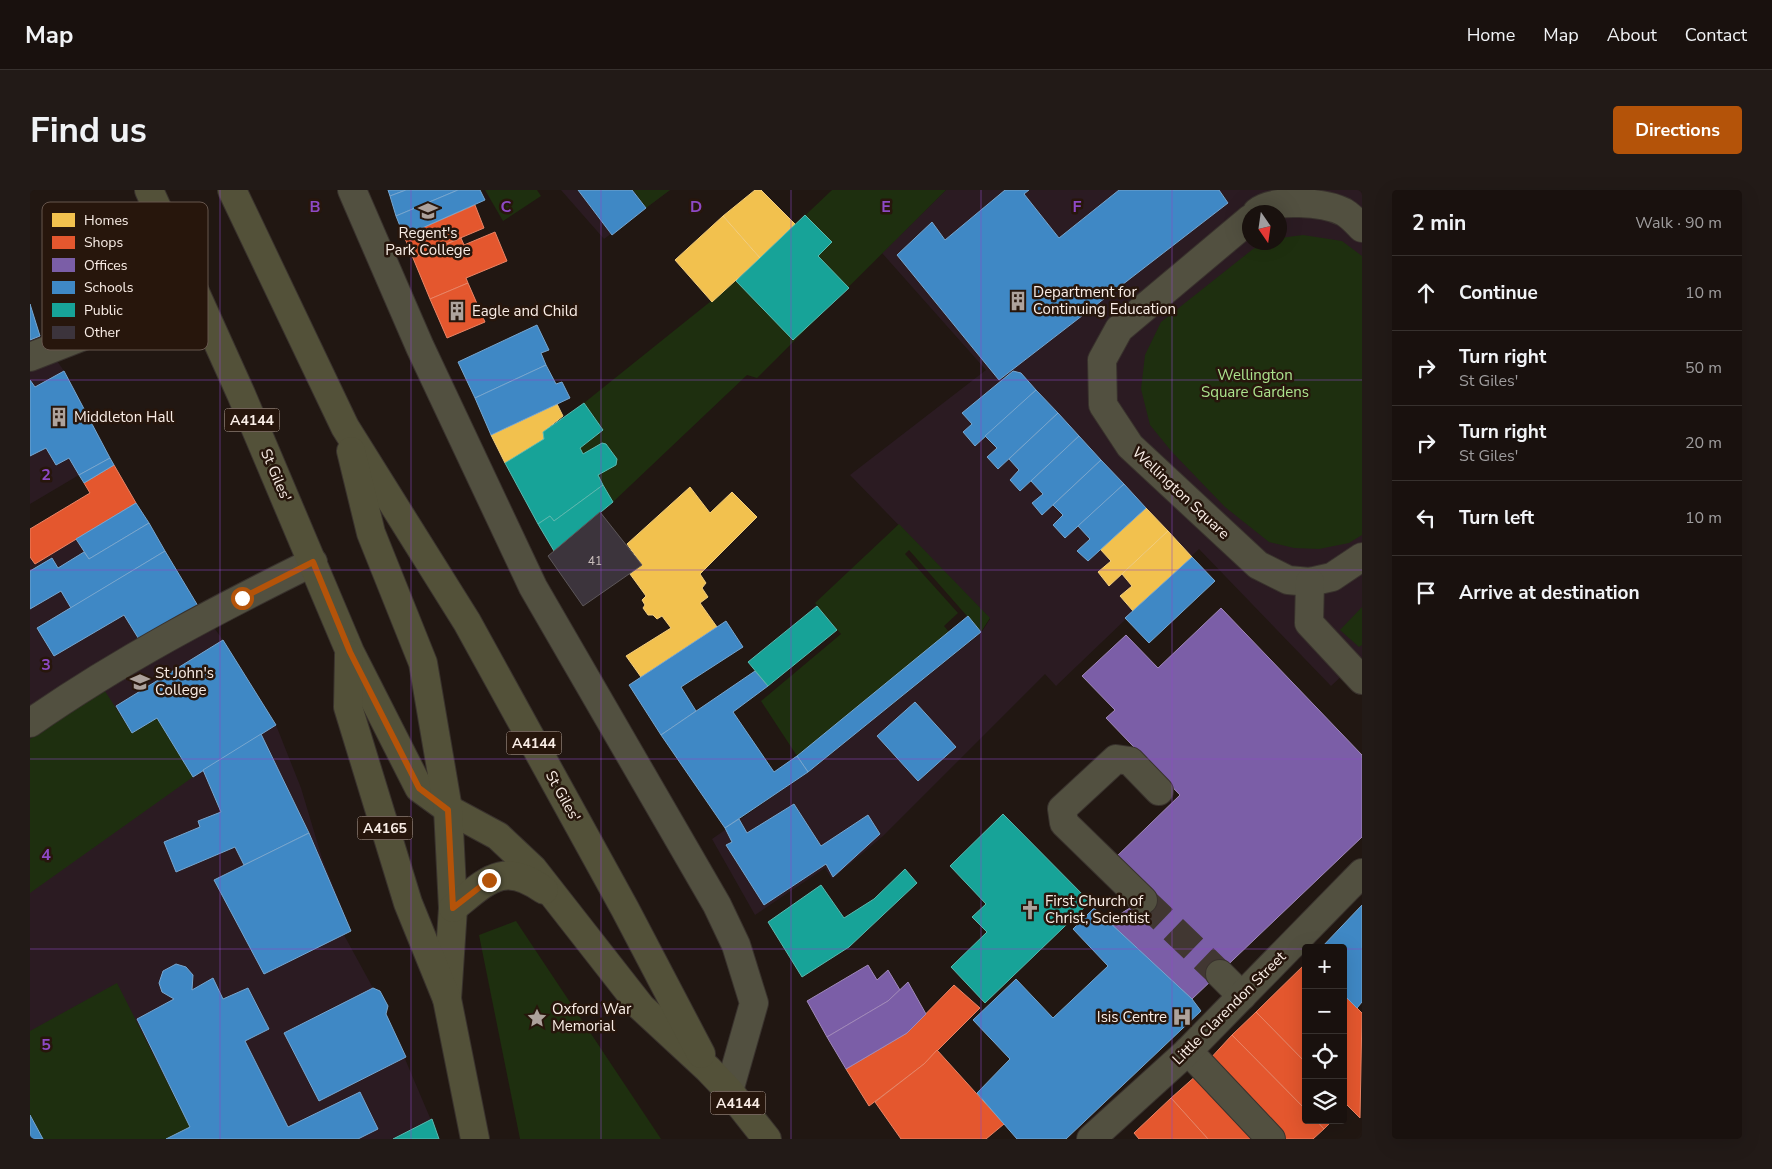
<!DOCTYPE html>
<html lang="en">
<head>
<meta charset="utf-8">
<style>
	body { margin:0; font-family:"Nunito Sans",sans-serif; background:#221a17; color:#f1f3f6 }
	.controls { position:absolute; right:15px; bottom:15px; display:grid; overflow:hidden; border-radius:5px; box-shadow:0 5px 20px #0002 }
	.controls button { width:45px; height:45px; display:grid; place-items:center; padding:0; border:0; border-bottom:1px solid #37312e; background:#19110e; color:#f1f3f6; font:25px sans-serif }
	.compass { position:absolute; left:1212px; top:15px; width:45px; height:45px; border-radius:50%; background:#19110e; box-shadow:0 5px 20px #0002; rotate:167deg }
	.stop { position:absolute; width:15px; height:15px; margin:-11px; border:4px solid #b45309; border-radius:50%; background:#fff }
	.stop.end { background:#b45309; border-color:#fff; box-shadow:0 1px 5px #0008 }
	.list { margin:0; padding:0; list-style:none }
	h2 { display:flex; justify-content:space-between; align-items:center; height:65px; margin:0; padding:0 20px; font-size:21px }
	h2 small { font-size:16px; font-weight:400; color:#9f9d9e }
	.list li { display:grid; grid-template-columns:32px 1fr auto; gap:15px; align-items:center; box-sizing:border-box; height:75px; padding:0 20px; border-top:1px solid #37312e }
	.list b { display:block; font-size:19px; white-space:nowrap }
	.list p { margin:0; font-size:16px; white-space:nowrap; color:#9f9d9e }
	.list em { font-size:16px; font-style:normal; color:#9f9d9e }
	.icon { flex:none; width:28px; height:28px; fill:none; stroke:currentColor; stroke-width:2; stroke-linecap:round; stroke-linejoin:round }
	.map { position:relative; flex:none; width:1332px; height:949px; overflow:hidden; border-radius:5px }
	header { display:flex; align-items:center; gap:30px; box-sizing:border-box; height:70px; padding:0 25px; background:#19110e; border-bottom:1px solid #37312e }
	header strong { font-size:24px }
	nav { display:flex; gap:28px; margin-inline-start:auto; font-size:18px }
	.intro { display:flex; align-items:center; justify-content:space-between; box-sizing:border-box; height:120px; padding:0 30px }
	h1 { margin:0; font-size:35px }
	.button { padding:12px 22px; border-radius:5px; background:#b45309; color:#fff; font-size:18px; font-weight:700 }
	main { display:flex; gap:30px; padding:0 30px }
	aside { flex:1; background:#19110e; border-radius:5px; box-shadow:0 5px 20px #0002 }
	.map>svg:first-child { display:block }
	.education { fill:#2b1b22; fill-rule:evenodd }
	.green { fill:#1e2f0f }
	.homes { fill:#f2c14e; stroke:#f4ce7c }
	.shops { fill:#e4572e; stroke:#ea8465 }
	.offices { fill:#7b5ea7; stroke:#a189ba }
	.schools { fill:#3f88c5; stroke:#77a6cf }
	.public { fill:#17a398; stroke:#5bb9af }
	.building { fill:#3c343c; stroke:#5c5658 }
	.lines { fill:none; stroke-linecap:round; stroke-linejoin:round }
	.minor-tunnel { stroke:#413732; stroke-width:28; stroke-dasharray:28 14; stroke-linecap:butt }
	.minor-casing { stroke:#39322d; stroke-width:30 }
	.major-casing { stroke:#39322d; stroke-width:30 }
	.minor { stroke:#525040; stroke-width:28 }
	.major { stroke:#535139; stroke-width:28 }
	.route { stroke:#b45309; stroke-width:6 }
	.grid { fill:none; stroke:#8e49c5; stroke-width:1; stroke-opacity:0.55 }
	.labels { text-anchor:middle; dominant-baseline:central; stroke-width:5; stroke-linejoin:round; paint-order:stroke }
	.number-label { font-size:12px; fill:#cabfbc }
	.shield { fill:#27160c; stroke:#baaca5; stroke-width:1 }
	.shield-label { font-size:14px; font-weight:bold; fill:#f9ede6 }
	.poi-label { font-size:15px; fill:#f9ede6; stroke:#27160c; text-anchor:start }
	.park-label { font-size:15px; fill:#ace38d; stroke:#27160c }
	.street-label { font-size:15px; fill:#f9ede6; stroke:#27160c }
	.key { fill:#27160c; stroke:#66564d; stroke-width:1 }
	.key-label { font-size:14px; fill:#f9ede6 }
	.grid-label { font-size:16px; text-anchor:middle; font-weight:bold; fill:#8e49c5; stroke:#27160c; stroke-width:5; stroke-linejoin:round; paint-order:stroke }
</style>
</head>
<body>
<header>
<strong>Map</strong>
<nav><a>Home</a><a>Map</a><a>About</a><a>Contact</a></nav>
</header>
<div class="intro"><h1>Find us</h1><a class="button">Directions</a></div>
<main>
<div class="map">
<svg width="1332" height="949" viewBox="0 0 1332 949">
	<rect width="100%" height="100%" fill="#211712"/>
	<g class="education">
		<path d="M 531,0 L 640,0 L 574,49 Z"/>
		<path d="M 916,0 L 1332,0 L 1332,467 L 1301,496 L 1169,359 L 1026,496 L 1015,484 L 853,646 L 802,689 L 795,678 L 725,725 L 682,649 L 778,582 L 951,443 L 960,429 L 820,285 L 956,180 L 852,63 ZM 1220,22 L 1250,22 L 1250,52 L 1220,52 Z"/>
		<path d="M 0,114 L 10,146 L 34,181 L 80,268 L 168,416 L 193,450 L 246,535 L 271,598 L 292,668 L 321,741 L 314,745 L 343,798 L 350,801 L 356,824 L 409,949 L 0,949 L 0,339 L 60,303 L 49,285 L 0,314 Z"/>
	</g>
	<g class="green">
		<path d="M 455,0 L 507,0 L 511,6 L 473,31 Z"/>
		<path d="M 603,0 L 640,0 L 616,18 Z"/>
		<path d="M 802,0 L 916,0 L 727,188 L 717,185 L 583,312 L 568,285 L 586,275 L 587,269 L 576,254 L 572,253 L 553,264 L 550,258 L 573,240 L 554,213 L 706,91 Z"/>
		<path d="M 1273,45 L 1312,51 L 1332,66 L 1332,345 L 1319,353 L 1289,359 L 1264,358 L 1239,352 L 1195,317 L 1142,262 L 1120,235 L 1111,199 L 1115,165 L 1131,132 L 1223,59 L 1238,53 L 1250,52 L 1250,48 Z"/>
		<path d="M 869,334 L 960,428 L 951,442 L 879,360 L 875,364 L 928,423 L 914,436 L 919,442 L 767,566 L 731,511 L 811,444 L 785,413 Z"/>
		<path d="M 1332,417 L 1332,455 L 1329,457 L 1310,440 Z"/>
		<path d="M 73,498 L 102,543 L 127,528 L 163,587 L 0,703 L 0,549 Z"/>
		<path d="M 486,731 L 631,949 L 490,949 L 449,745 Z"/>
		<path d="M 87,793 L 160,937 L 136,949 L 13,949 L 0,925 L 0,841 Z"/>
	</g>
	<g class="homes">
		<path d="M 725,0 L 731,0 L 765,34 L 730,68 L 693,26 Z"/>
		<path d="M 693,26 L 730,68 L 682,112 L 645,70 Z"/>
		<path d="M 527,214 L 533,226 L 513,242 L 514,249 L 475,273 L 461,245 Z"/>
		<path d="M 660,297 L 680,323 L 702,302 L 727,327 L 670,384 L 676,393 L 672,398 L 678,407 L 670,413 L 687,437 L 611,487 L 596,466 L 641,438 L 632,426 L 627,429 L 623,425 L 618,425 L 613,418 L 615,415 L 612,410 L 616,406 L 600,384 L 612,375 L 597,354 Z"/>
		<path d="M 1116,318 L 1138,341 L 1079,396 L 1068,382 L 1081,371 L 1070,359 Z"/>
		<path d="M 1138,341 L 1162,367 L 1103,421 L 1090,406 L 1102,396 L 1092,384 Z"/>
	</g>
	<g class="shops">
		<path d="M 445,15 L 454,38 L 383,68 L 374,46 Z"/>
		<path d="M 465,42 L 477,71 L 436,88 L 438,93 L 400,109 L 383,68 L 431,48 L 434,55 Z"/>
		<path d="M 438,93 L 455,132 L 417,148 L 400,109 Z"/>
		<path d="M 84,275 L 106,313 L 5,374 L 0,367 L 0,339 L 60,303 L 54,293 Z"/>
		<path d="M 1276,773 L 1276,873 L 1226,822 Z"/>
		<path d="M 924,795 L 950,818 L 894,874 L 839,916 L 816,879 L 877,843 Z"/>
		<path d="M 1313,804 L 1332,823 L 1330,928 L 1313,911 Z"/>
		<path d="M 1226,822 L 1276,873 L 1276,920 L 1202,845 Z"/>
		<path d="M 1202,845 L 1276,920 L 1276,930 L 1286,930 L 1294,939 L 1283,949 L 1255,949 L 1178,871 Z"/>
		<path d="M 907,860 L 974,934 L 956,949 L 871,949 L 845,912 L 894,874 Z"/>
		<path d="M 1168,884 L 1227,949 L 1178,949 L 1141,908 Z"/>
		<path d="M 1141,908 L 1178,949 L 1109,949 L 1104,943 Z"/>
		<path d="M 1286,930 L 1303,930 L 1294,939 Z"/>
	</g>
	<g class="offices">
		<path d="M 1191,418 L 1332,565 L 1332,647 L 1162,809 L 1077,732 L 1113,710 L 1085,668 L 1150,605 L 1076,528 L 1085,520 L 1052,486 L 1096,445 L 1128,478 Z"/>
		<path d="M 838,775 L 847,790 L 858,780 L 870,800 L 858,811 L 797,847 L 777,811 Z"/>
		<path d="M 878,792 L 896,824 L 877,843 L 816,879 L 797,847 L 858,811 Z"/>
	</g>
	<g class="schools">
		<path d="M 358,0 L 376,0 L 360,6 Z"/>
		<path d="M 376,0 L 428,0 L 366,26 L 360,6 Z"/>
		<path d="M 428,0 L 450,0 L 455,10 L 374,46 L 366,26 Z"/>
		<path d="M 548,0 L 602,0 L 616,18 L 582,45 Z"/>
		<path d="M 975,0 L 999,0 L 994,4 L 1029,48 L 1089,0 L 1189,0 L 1198,13 L 969,190 L 867,65 L 902,32 L 915,50 Z"/>
		<path d="M 0,114 L 10,146 L 0,150 Z"/>
		<path d="M 507,135 L 519,160 L 511,163 L 516,175 L 445,208 L 428,172 Z"/>
		<path d="M 516,175 L 526,194 L 532,192 L 540,208 L 461,245 L 445,208 Z"/>
		<path d="M 34,181 L 80,268 L 49,285 L 39,268 L 26,275 L 16,258 L 0,266 L 0,190 L 5,197 Z"/>
		<path d="M 983,181 L 991,183 L 1006,200 L 945,256 L 933,242 L 942,234 L 932,223 Z"/>
		<path d="M 1006,200 L 1028,223 L 968,279 L 957,267 L 967,258 L 955,246 Z"/>
		<path d="M 1028,223 L 1049,246 L 990,301 L 980,290 L 989,280 L 979,269 Z"/>
		<path d="M 1049,246 L 1071,270 L 1012,325 L 1002,313 L 1013,304 L 1001,291 Z"/>
		<path d="M 80,268 L 84,275 L 54,293 L 49,285 Z"/>
		<path d="M 1071,270 L 1094,294 L 1035,348 L 1023,335 L 1033,325 L 1023,315 Z"/>
		<path d="M 1094,294 L 1116,318 L 1058,371 L 1047,361 L 1060,349 L 1048,336 Z"/>
		<path d="M 106,313 L 119,333 L 59,369 L 46,349 Z"/>
		<path d="M 119,333 L 135,361 L 41,418 L 31,401 L 0,419 L 0,381 L 22,368 L 28,378 L 54,362 L 59,369 Z"/>
		<path d="M 135,361 L 168,416 L 110,451 L 94,425 L 24,466 L 7,438 Z"/>
		<path d="M 1162,367 L 1185,391 L 1119,453 L 1095,428 Z"/>
		<path d="M 938,426 L 951,442 L 778,582 L 767,566 Z"/>
		<path d="M 696,431 L 713,457 L 651,497 L 666,521 L 631,545 L 599,495 Z"/>
		<path d="M 193,450 L 246,535 L 163,587 L 127,528 L 102,543 L 86,516 Z"/>
		<path d="M 725,481 L 738,496 L 703,522 L 744,582 L 767,566 L 778,582 L 695,638 L 631,545 Z"/>
		<path d="M 885,512 L 926,557 L 888,591 L 847,546 Z"/>
		<path d="M 231,544 L 279,643 L 214,675 L 205,657 L 146,682 L 134,652 L 170,637 L 168,631 L 191,622 L 173,580 Z"/>
		<path d="M 764,614 L 791,656 L 838,625 L 850,644 L 803,687 L 796,674 L 734,715 L 696,655 L 702,652 L 695,638 L 709,629 L 717,643 Z"/>
		<path d="M 279,643 L 321,741 L 234,784 L 184,690 Z"/>
		<path d="M 1332,715 L 1332,812 L 1327,818 L 1313,804 L 1313,758 L 1291,758 Z"/>
		<path d="M 1064,718 L 1162,809 L 1171,821 L 1036,949 L 987,949 L 947,903 L 980,869 L 943,830 L 986,789 L 1023,828 L 1078,776 L 1043,739 Z"/>
		<path d="M 146,774 L 156,777 L 163,785 L 162,800 L 183,788 L 193,809 L 218,798 L 239,839 L 215,851 L 258,937 L 330,902 L 348,939 L 328,949 L 136,949 L 160,937 L 107,829 L 144,809 L 132,802 L 129,793 L 133,781 Z"/>
		<path d="M 343,798 L 350,801 L 358,816 L 356,824 L 376,867 L 289,911 L 254,843 Z"/>
		<path d="M 0,925 L 13,949 L 0,949 Z"/>
	</g>
	<g class="public">
		<path d="M 775,25 L 802,52 L 788,66 L 819,98 L 763,150 L 706,91 Z"/>
		<path d="M 554,213 L 573,240 L 550,258 L 553,264 L 572,253 L 576,254 L 587,269 L 586,275 L 568,285 L 573,295 L 524,331 L 520,326 L 508,334 L 475,273 L 514,249 L 513,242 Z"/>
		<path d="M 573,295 L 583,312 L 524,361 L 508,334 L 520,326 L 524,331 Z"/>
		<path d="M 787,416 L 807,440 L 738,496 L 718,472 Z"/>
		<path d="M 973,624 L 1060,712 L 955,813 L 921,777 L 957,742 L 942,727 L 956,714 L 920,676 Z"/>
		<path d="M 875,679 L 887,693 L 819,757 L 772,787 L 738,732 L 791,695 L 814,728 L 844,709 Z"/>
		<path d="M 402,929 L 409,949 L 363,949 Z"/>
	</g>
	<path class="building" d="M 570,322 L 612,375 L 553,416 L 518,366 Z"/>
	<g class="lines">
		<path class="minor-tunnel" d="M 1113,710 L 1190,784"/>
		<defs>
			<g id="minor">
				<path d="M 322,0 L 390,157 L 503,397 L 687,715 L 706,755 L 724,813 L 699,901"/>
				<path d="M 1227,22 C 1244,8 1294,12 1314,22 C 1321,26 1327,33 1332,38"/>
				<path d="M 1220,29 L 1089,139 L 1072,170 L 1073,215 L 1100,256 L 1228,375 L 1258,390 L 1280,392 L 1302,387 L 1332,367"/>
				<path d="M 0,167 L 164,103"/>
				<path d="M 1280,392 L 1279,433 L 1332,490"/>
				<path d="M 0,533 C 89,471 186,420 283,372"/>
				<path d="M 1113,710 L 1034,633 L 1032,619 L 1086,569 L 1100,571 L 1129,601"/>
				<path d="M 1190,784 L 1212,806"/>
				<path d="M 1158,861 L 1241,949"/>
				<path d="M 1061,949 L 1158,861 L 1332,683"/>
			</g>
			<g id="major">
				<path d="M 119,0 L 211,204 L 320,462 L 389,598 L 418,619 L 468,646 L 503,679 L 611,817 L 678,879 L 699,901 L 737,949"/>
				<path d="M 202,0 L 315,237 L 437,432 L 595,719 L 671,864"/>
				<path d="M 321,261 L 341,343 L 393,473 L 418,619 L 423,718 L 417,809"/>
				<path d="M 319,465 L 318,517 L 378,713 L 417,809 L 445,949"/>
				<path d="M 423,718 C 457,691 473,670 514,700"/>
			</g>
		</defs>
		<use href="#minor" class="minor-casing"/>
		<use href="#major" class="major-casing"/>
		<use href="#minor" class="minor"/>
		<use href="#major" class="major"/>
	</g>
	<g class="lines">
		<path class="route" d="M 212,408 L 283,372 L 320,462 L 389,598 L 418,620 L 423,718 L 459,690"/>
	</g>
	<path class="grid" d="M 190,0 L 190,949M 381,0 L 381,949M 571,0 L 571,949M 761,0 L 761,949M 951,0 L 951,949M 1142,0 L 1142,949M 0,190 L 1332,190M 0,380 L 1332,380M 0,569 L 1332,569M 0,759 L 1276,759M 1313,759 L 1332,759"/>
	<defs>
		<symbol id="university-bare" viewBox="-9 -9 18 18"><path d="M0-5L7-2L0 1L-7-2ZM-4 1L0 2.5L4 1V4Q0 6-4 4Z" fill="#ada29c" stroke="#27160c" stroke-width="2.5" paint-order="stroke"/></symbol>
		<symbol id="building-bare" viewBox="-9 -9 18 18"><path d="M-4-6H4V6H1V3H-1V6H-4ZM-2.5-4.3h1.7v1.8h-1.7ZM.8-4.3h1.7v1.8H.8ZM-2.5-1h1.7V.8h-1.7ZM.8-1h1.7V.8H.8Z" fill="#ada29c" stroke="#27160c" stroke-width="2.5" paint-order="stroke"/></symbol>
		<symbol id="church-bare" viewBox="-9 -9 18 18"><path d="M-1.2-6h2.4v3.5h3.3v2.4h-3.3V6h-2.4V-.1h-3.3v-2.4h3.3Z" fill="#ada29c" stroke="#27160c" stroke-width="2.5" paint-order="stroke"/></symbol>
		<symbol id="hospital-bare" viewBox="-9 -9 18 18"><path d="M-5-5h3v3.5h4V-5h3V5h-3V1.5h-4V5h-3Z" fill="#ada29c" stroke="#27160c" stroke-width="2.5" paint-order="stroke"/></symbol>
		<symbol id="sight-bare" viewBox="-9 -9 18 18"><path d="M0-6L1.8-2.2L6-1.7L2.9 1.2L3.7 5.4L0 3.3L-3.7 5.4L-2.9 1.2L-6-1.7L-1.8-2.2Z" fill="#ada29c" stroke="#27160c" stroke-width="2.5" paint-order="stroke"/></symbol>
	</defs>
	<g fill-rule="evenodd">
		<use href="#university-bare" x="384" y="7" width="28" height="28"/>
		<use href="#building-bare" x="974" y="97" width="28" height="28"/>
		<use href="#building-bare" x="413" y="107" width="28" height="28"/>
		<use href="#building-bare" x="15" y="213" width="28" height="28"/>
		<use href="#university-bare" x="96" y="478" width="28" height="28"/>
		<use href="#church-bare" x="986" y="706" width="28" height="28"/>
		<use href="#hospital-bare" x="1138" y="813" width="28" height="28"/>
		<use href="#sight-bare" x="493" y="814" width="28" height="28"/>
	</g>
	<g class="labels">
		<g class="number-label">
			<text x="565" y="371">41</text>
		</g>
		<g class="shield">
			<rect x="194.5" y="218.5" width="55" height="23" rx="4"/>
			<rect x="476.5" y="541.5" width="55" height="23" rx="4"/>
			<rect x="327.5" y="626.5" width="55" height="23" rx="4"/>
			<rect x="680.5" y="901.5" width="55" height="23" rx="4"/>
		</g>
		<g class="shield-label">
			<text x="222" y="230">A4144</text>
			<text x="504" y="553">A4144</text>
			<text x="355" y="638">A4165</text>
			<text x="708" y="913">A4144</text>
		</g>
		<g class="poi-label">
			<text x="398" y="43" text-anchor="middle">Regent's<tspan x="398" dy="17">Park College</tspan></text>
			<text x="1003" y="102">Department for<tspan x="1003" dy="17">Continuing Education</tspan></text>
			<text x="442" y="121">Eagle and Child</text>
			<text x="44" y="227">Middleton Hall</text>
			<text x="125" y="483">St John's<tspan x="125" dy="17">College</tspan></text>
			<text x="1015" y="711">First Church of<tspan x="1015" dy="17">Christ, Scientist</tspan></text>
			<text x="522" y="819">Oxford War<tspan x="522" dy="17">Memorial</tspan></text>
			<text x="1137" y="827" text-anchor="end">Isis Centre</text>
		</g>
		<g class="park-label">
			<text x="1225" y="185">Wellington<tspan x="1225" dy="17">Square Gardens</tspan></text>
		</g>
		<g class="street-label">
			<text transform="translate(246 285) rotate(67)">St Giles'</text>
			<text transform="translate(1151 303) rotate(43)">Wellington Square</text>
			<text transform="translate(533 606) rotate(61)">St Giles'</text>
			<text transform="translate(1199 818) rotate(-45)">Little Clarendon Street</text>
		</g>
	</g>
	<rect x="12" y="12" width="166" height="148" rx="8" class="key"/>
	<rect x="22" y="23" width="23" height="14" fill="#f2c14e"/>
	<rect x="22" y="46" width="23" height="13" fill="#e4572e"/>
	<rect x="22" y="68" width="23" height="14" fill="#7b5ea7"/>
	<rect x="22" y="91" width="23" height="13" fill="#3f88c5"/>
	<rect x="22" y="113" width="23" height="14" fill="#17a398"/>
	<rect x="22" y="136" width="23" height="13" fill="#3c343c"/>
	<g class="key-label">
		<text x="54" y="35">Homes</text>
		<text x="54" y="57">Shops</text>
		<text x="54" y="80">Offices</text>
		<text x="54" y="102">Schools</text>
		<text x="54" y="125">Public</text>
		<text x="54" y="147">Other</text>
	</g>
	<g class="grid-label">
		<text x="285" y="22">B</text>
		<text x="476" y="22">C</text>
		<text x="666" y="22">D</text>
		<text x="856" y="22">E</text>
		<text x="1047" y="22">F</text>
		<text x="16" y="290">2</text>
		<text x="16" y="480">3</text>
		<text x="16" y="670">4</text>
		<text x="16" y="860">5</text>
	</g>
</svg>
<div class="controls">
<button>+</button>
<button>−</button>
<button><svg class="icon" aria-label="locate" viewBox="0 0 24 24"><circle cx="12" cy="12" r="6"/><path d="M12 2v4M12 18v4M2 12h4M18 12h4"/></svg></button>
<button><svg class="icon" aria-label="layers" viewBox="0 0 24 24"><path d="M12 4l9 5-9 5-9-5zM3 14l9 5 9-5"/></svg></button>
</div>
<svg class="compass" viewBox="-18 -18 36 36"><path d="M0-13l5 13h-10z" fill="#e53935"/><path d="M0 13l5-13h-10z" fill="#9f9d9e"/></svg>
<div class="stop" style="left:212px;top:408px"></div>
<div class="stop end" style="left:459px;top:690px"></div>
</div>
<aside>
<h2>2 min<small>Walk · 90 m</small></h2>
<ul class="list">
<li><svg class="icon" aria-label="ahead" viewBox="0 0 24 24"><path d="M12 20V5M6 11l6-6 6 6"/></svg><div><b>Continue</b></div><em>10 m</em></li>
<li><svg class="icon" aria-label="right" viewBox="0 0 24 24"><path d="M7 20v-9h11M14 6l5 5-5 5"/></svg><div><b>Turn right</b><p>St Giles'</p></div><em>50 m</em></li>
<li><svg class="icon" aria-label="right" viewBox="0 0 24 24"><path d="M7 20v-9h11M14 6l5 5-5 5"/></svg><div><b>Turn right</b><p>St Giles'</p></div><em>20 m</em></li>
<li><svg class="icon" aria-label="left" viewBox="0 0 24 24"><path d="M17 20v-9H6M10 6l-5 5 5 5"/></svg><div><b>Turn left</b></div><em>10 m</em></li>
<li><svg class="icon" aria-label="arrive" viewBox="0 0 24 24"><path d="M6 21V4h12l-3 4 3 4H6"/></svg><div><b>Arrive at destination</b></div></li>
</ul>
</aside>
</main>
</body>
</html>
